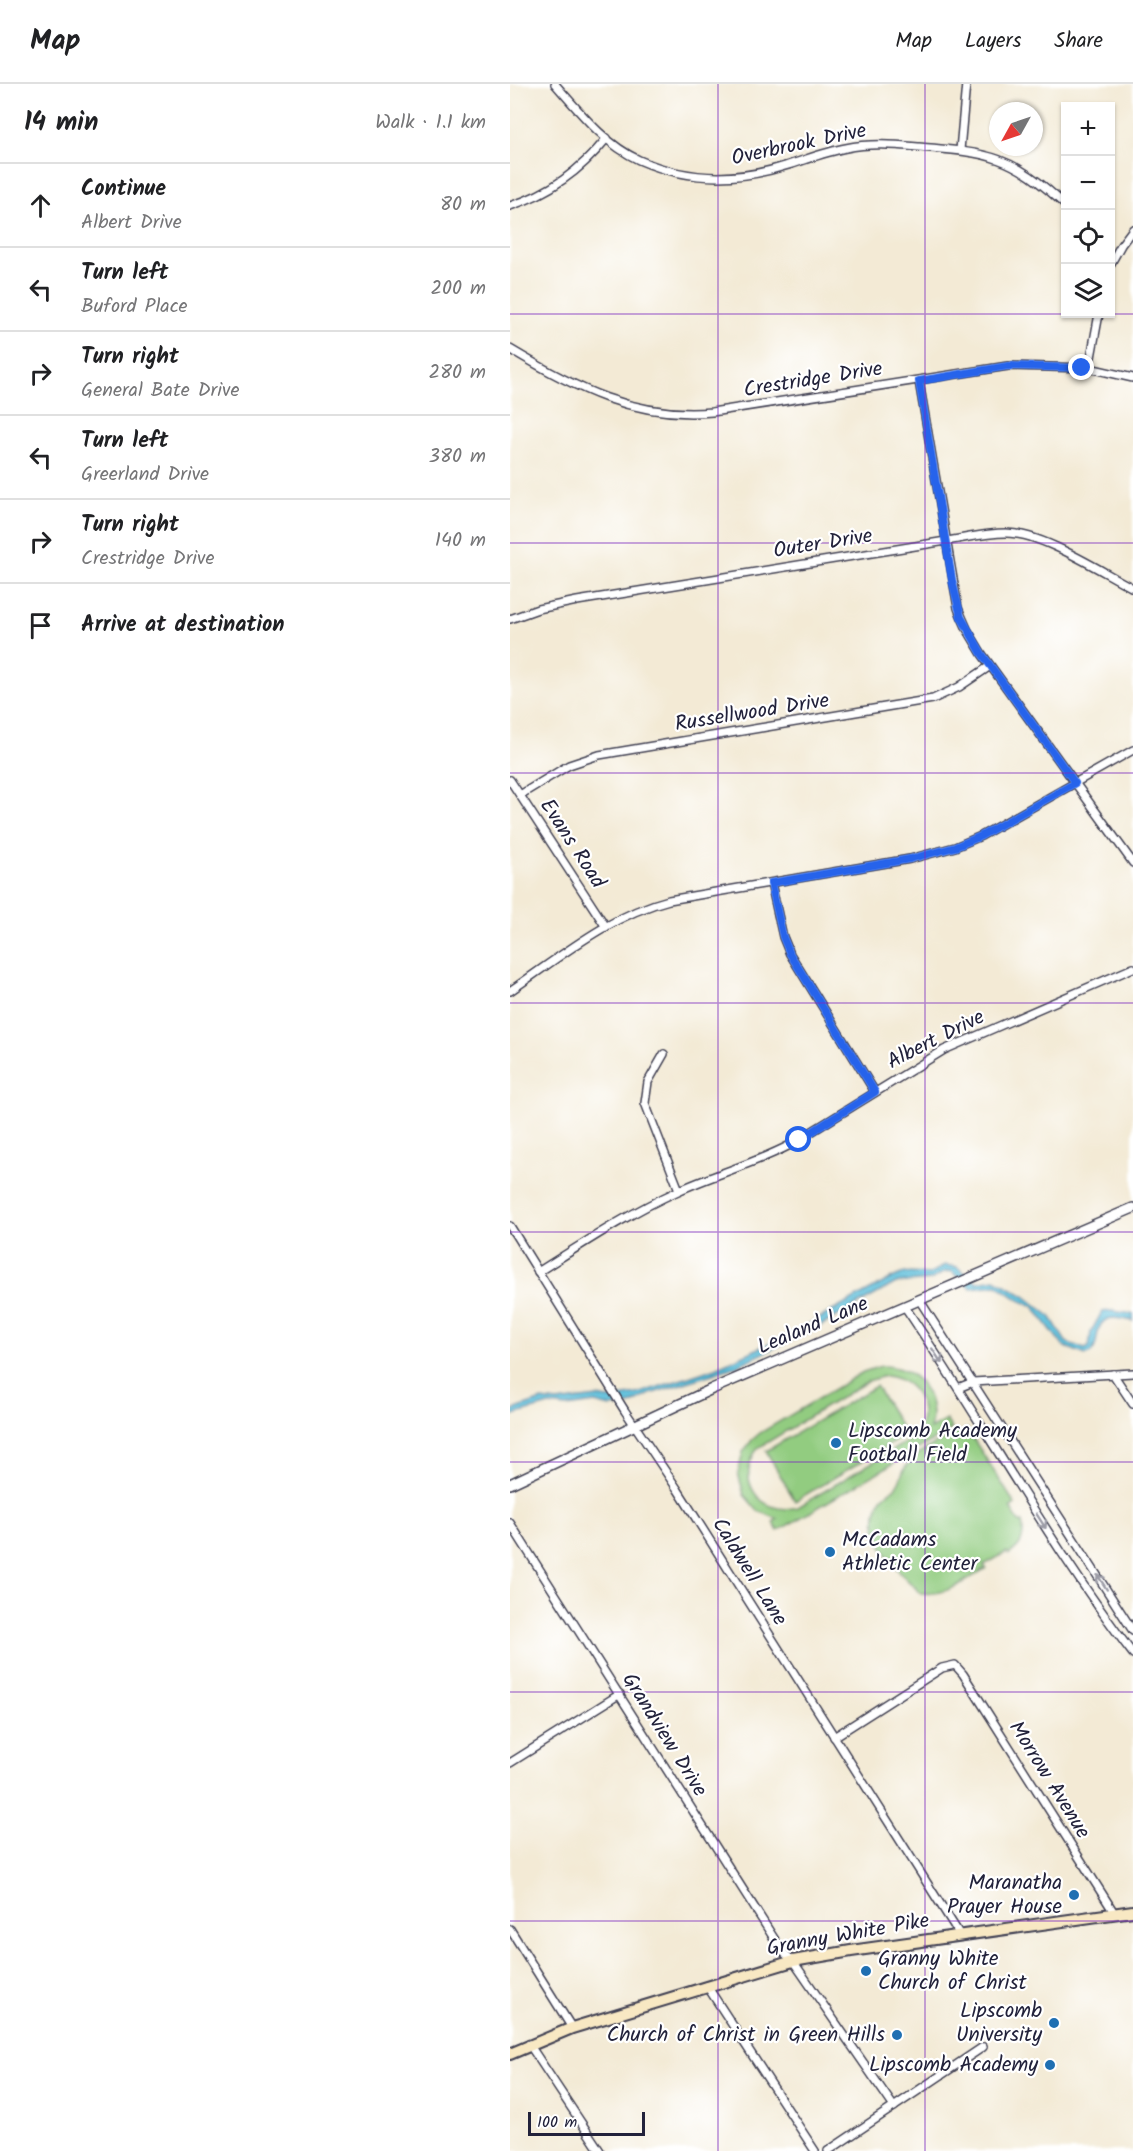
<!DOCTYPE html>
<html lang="en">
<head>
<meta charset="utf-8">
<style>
	body { margin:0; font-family:Kalam,sans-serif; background:#f2f2f2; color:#202124 }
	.controls { position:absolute; right:18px; top:18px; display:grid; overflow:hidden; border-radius:0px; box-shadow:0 2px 4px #0004 }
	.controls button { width:54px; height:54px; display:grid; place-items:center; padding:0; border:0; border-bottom:2px solid #e0e0e0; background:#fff; color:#202124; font:30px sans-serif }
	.compass { position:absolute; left:479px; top:18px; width:54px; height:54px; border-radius:50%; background:#fff; box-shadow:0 2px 4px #0004; rotate:230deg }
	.scale { position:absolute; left:18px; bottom:15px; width:117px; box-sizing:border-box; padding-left:6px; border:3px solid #22223b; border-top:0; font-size:16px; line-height:21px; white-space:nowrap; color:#22223b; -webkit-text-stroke:4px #fff; paint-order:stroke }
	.stop { position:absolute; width:18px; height:18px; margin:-14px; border:4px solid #2563eb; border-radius:50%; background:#fff }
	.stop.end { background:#2563eb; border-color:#fff; box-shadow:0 2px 6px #0008 }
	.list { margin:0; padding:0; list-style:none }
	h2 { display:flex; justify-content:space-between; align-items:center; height:78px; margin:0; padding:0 24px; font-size:26px }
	h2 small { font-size:20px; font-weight:400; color:#757577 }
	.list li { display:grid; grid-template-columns:39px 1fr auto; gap:18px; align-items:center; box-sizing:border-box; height:84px; padding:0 24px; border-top:2px solid #e0e0e0 }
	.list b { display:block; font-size:22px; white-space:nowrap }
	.list p { margin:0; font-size:20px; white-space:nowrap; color:#757577 }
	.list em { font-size:20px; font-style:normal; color:#757577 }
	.icon { flex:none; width:33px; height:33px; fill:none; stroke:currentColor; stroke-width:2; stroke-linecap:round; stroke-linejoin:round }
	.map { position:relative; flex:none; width:623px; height:2067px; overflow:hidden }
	header { display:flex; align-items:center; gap:36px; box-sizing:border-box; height:84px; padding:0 30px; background:#fff; border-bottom:2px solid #e0e0e0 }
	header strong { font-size:28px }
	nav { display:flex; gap:33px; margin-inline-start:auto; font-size:21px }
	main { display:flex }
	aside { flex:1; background:#fff }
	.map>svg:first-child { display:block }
	.green { fill:#92cc80; stroke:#5a775e; stroke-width:1.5; fill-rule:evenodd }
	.water { fill:#5bbeda; stroke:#3e708a; stroke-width:1.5 }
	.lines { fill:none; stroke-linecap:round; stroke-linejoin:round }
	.minor-casing { stroke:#414052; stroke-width:10 }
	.tertiary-casing { stroke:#414052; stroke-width:12 }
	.secondary-casing { stroke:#414052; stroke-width:14 }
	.minor { stroke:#fff; stroke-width:7 }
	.tertiary { stroke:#fff; stroke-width:9 }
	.secondary { stroke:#f8e8c3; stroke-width:10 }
	.oneway { stroke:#9c9ca7 }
	.route { stroke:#2563eb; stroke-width:8 }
	.grid { fill:none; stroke:#7b2cbf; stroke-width:1.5; stroke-opacity:0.55 }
	.poi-dot { fill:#1f6fb2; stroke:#fff; stroke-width:2 }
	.labels { text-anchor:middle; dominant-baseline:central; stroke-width:4.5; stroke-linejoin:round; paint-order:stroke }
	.street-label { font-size:21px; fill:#22223b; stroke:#fff }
	.poi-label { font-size:21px; fill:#22223b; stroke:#fff; text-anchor:end }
</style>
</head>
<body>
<header>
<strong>Map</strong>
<nav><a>Map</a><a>Layers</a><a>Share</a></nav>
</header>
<main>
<aside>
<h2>14 min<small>Walk · 1.1 km</small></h2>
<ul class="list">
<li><svg class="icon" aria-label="ahead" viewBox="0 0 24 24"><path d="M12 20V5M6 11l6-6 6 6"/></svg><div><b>Continue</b><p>Albert Drive</p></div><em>80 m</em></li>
<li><svg class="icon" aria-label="left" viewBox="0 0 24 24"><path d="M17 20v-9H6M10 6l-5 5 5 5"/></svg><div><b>Turn left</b><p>Buford Place</p></div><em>200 m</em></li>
<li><svg class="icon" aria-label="right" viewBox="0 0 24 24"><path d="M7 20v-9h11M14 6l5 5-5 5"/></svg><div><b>Turn right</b><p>General Bate Drive</p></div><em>280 m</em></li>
<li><svg class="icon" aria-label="left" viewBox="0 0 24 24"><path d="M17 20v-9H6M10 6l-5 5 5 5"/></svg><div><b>Turn left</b><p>Greerland Drive</p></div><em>380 m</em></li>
<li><svg class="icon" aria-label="right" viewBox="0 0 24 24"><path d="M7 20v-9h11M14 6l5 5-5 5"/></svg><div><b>Turn right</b><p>Crestridge Drive</p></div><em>140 m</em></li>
<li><svg class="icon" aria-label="arrive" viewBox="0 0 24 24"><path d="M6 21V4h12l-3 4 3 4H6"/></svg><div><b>Arrive at destination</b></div></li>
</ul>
</aside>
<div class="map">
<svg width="623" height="2067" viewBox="0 0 623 2067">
	<rect width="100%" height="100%" fill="#fff"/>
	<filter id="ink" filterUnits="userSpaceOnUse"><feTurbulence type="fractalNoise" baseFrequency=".0167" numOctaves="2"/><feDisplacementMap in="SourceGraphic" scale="12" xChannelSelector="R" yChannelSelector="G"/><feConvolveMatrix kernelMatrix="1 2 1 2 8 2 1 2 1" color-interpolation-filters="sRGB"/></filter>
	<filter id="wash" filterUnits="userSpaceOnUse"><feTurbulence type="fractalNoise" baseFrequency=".008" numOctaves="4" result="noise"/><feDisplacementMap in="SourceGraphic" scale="24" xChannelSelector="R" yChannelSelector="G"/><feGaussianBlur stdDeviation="1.35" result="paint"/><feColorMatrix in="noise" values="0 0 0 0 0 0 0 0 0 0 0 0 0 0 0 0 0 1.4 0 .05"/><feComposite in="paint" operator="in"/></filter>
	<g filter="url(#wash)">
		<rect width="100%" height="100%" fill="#f3ead5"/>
		<g class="green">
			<path d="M 371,1282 C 406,1281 429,1312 420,1345 L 436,1336 L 442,1345 L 268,1447 L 263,1438 L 268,1435 L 248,1427 L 234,1411 L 228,1389 L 233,1368 L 242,1356 L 250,1349 L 353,1288 ZM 375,1292 C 407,1294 425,1331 401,1355 L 288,1423 C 250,1433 224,1395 248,1364 L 358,1297 Z"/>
			<path d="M 366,1302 L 396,1351 L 285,1417 L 256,1367 Z"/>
			<path d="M 457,1345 L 505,1420 L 500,1424 L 509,1438 L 512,1438 C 515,1453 512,1462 499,1470 L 497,1468 L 474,1481 L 476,1484 C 454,1498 437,1512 411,1509 C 388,1489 356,1454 368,1422 C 372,1410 381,1408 386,1402 C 391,1396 392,1387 397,1381 C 411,1363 437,1355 457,1345 Z"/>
		</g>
		<path class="water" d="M 435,1181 L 447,1183 L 467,1198 L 485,1195 L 515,1212 L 540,1232 L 556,1258 L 575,1265 L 579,1263 L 581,1248 L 592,1228 L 601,1227 L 623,1230 L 623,1237 C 617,1236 609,1234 603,1234 C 579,1236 594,1267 576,1271 L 553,1262 L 523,1222 L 509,1216 L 487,1201 L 461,1204 L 441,1187 L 434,1188 L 421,1196 L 386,1199 L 303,1246 L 224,1283 L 140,1310 L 120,1321 L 100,1323 L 85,1319 L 57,1323 L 39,1321 L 0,1332 L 0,1327 L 32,1316 L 47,1318 L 88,1313 L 98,1315 L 127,1310 L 206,1284 L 288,1246 L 382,1194 L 394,1189 L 420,1190 Z"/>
	</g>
	<g filter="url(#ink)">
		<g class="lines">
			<defs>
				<g id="minor">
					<path d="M 45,0 C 69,27 94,60 129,76 C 177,97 225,98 275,82 C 295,76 315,68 336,64 C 360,59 384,61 409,63 C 480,69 502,71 556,122"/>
					<path d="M 450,66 L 456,0"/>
					<path d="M 0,122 C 40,109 70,87 97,54"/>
					<path d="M 600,181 L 611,161 L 623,145"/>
					<path d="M 0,265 C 65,304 124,335 202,328 L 498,282 L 579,284 L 623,294"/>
					<path d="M 579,284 L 589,230"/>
					<path d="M 409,297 L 448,524 L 457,545 L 472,570 L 623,779"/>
					<path d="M 0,535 L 28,525 L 67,517 L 436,457 C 456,454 476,449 496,449 C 533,449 590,487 623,504"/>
					<path d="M 0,696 L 96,843"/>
					<path d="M 10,711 L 59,681 L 89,671 L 423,615 L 449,603 L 480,582"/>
					<path d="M 261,799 L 273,853 L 280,870 L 365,1008"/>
					<path d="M 0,907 C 50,873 100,831 159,816 L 400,775 L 445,763 L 471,752 L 623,666"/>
					<path d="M 154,970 L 138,998 L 135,1019 L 169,1106"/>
					<path d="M 0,1142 L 115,1327 L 168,1406 L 450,1851"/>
					<path d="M 28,1188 C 74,1159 119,1129 168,1107 C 205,1090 244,1080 280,1061 L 434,966 L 623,884"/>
					<path d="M 410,1217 L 623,1547"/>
					<path d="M 395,1223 C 473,1338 539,1460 623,1570"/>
					<path d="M 603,1290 L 623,1320"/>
					<path d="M 448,1304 L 463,1298 L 623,1289"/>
					<path d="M 0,1439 L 272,1867 L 283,1877 L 384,2023"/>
					<path d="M 324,1653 L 432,1584 L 445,1581 L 453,1590 L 605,1830"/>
					<path d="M 0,1679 L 110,1610"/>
					<path d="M 0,1845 L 62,1944"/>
					<path d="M 197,1902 L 305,2067"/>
					<path d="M 19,1960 L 90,2067"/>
					<path d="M 318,2067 L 473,1963"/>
				</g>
				<path id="tertiary" d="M 0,1400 L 202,1305 L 623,1124"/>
				<path id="secondary" d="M 0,1970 L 62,1944 L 283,1877 L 341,1867 L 623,1827"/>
			</defs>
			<use href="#minor" class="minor-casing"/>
			<use href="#tertiary" class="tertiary-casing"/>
			<use href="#secondary" class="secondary-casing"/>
			<use href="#minor" class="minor"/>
			<use href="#tertiary" class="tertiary"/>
			<use href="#secondary" class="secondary"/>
		</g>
		<defs><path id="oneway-shaft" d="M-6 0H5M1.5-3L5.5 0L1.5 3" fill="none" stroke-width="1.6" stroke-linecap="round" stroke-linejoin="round" transform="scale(1.5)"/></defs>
		<g class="oneway">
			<use href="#oneway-shaft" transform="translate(427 1272) rotate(57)"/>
			<use href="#oneway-shaft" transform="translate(531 1437) rotate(57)"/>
			<use href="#oneway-shaft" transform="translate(592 1498) rotate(-123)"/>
		</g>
	</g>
	<g class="lines" filter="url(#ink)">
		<path class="route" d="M 289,1056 L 365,1008 L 280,870 L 273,853 L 261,799 L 400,775 L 445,763 L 471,752 L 565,699 L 472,570 L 451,533 L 442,496 L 409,297 L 498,282 L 572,284"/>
	</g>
	<path class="grid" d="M 208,0 L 208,2067M 415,0 L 415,2067M 0,230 L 623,230M 0,459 L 623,459M 0,689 L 623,689M 0,919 L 623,919M 0,1148 L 623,1148M 0,1378 L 623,1378M 0,1608 L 623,1608M 0,1837 L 623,1837"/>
	<g class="poi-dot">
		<circle cx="326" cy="1359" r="6"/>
		<circle cx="320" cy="1468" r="6"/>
		<circle cx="564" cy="1811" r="6"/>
		<circle cx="356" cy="1887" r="6"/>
		<circle cx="544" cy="1939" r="6"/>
		<circle cx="387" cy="1951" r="6"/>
		<circle cx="540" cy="1981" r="6"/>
	</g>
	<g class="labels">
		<g class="street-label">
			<text transform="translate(289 61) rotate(-12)">Overbrook Drive</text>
			<text transform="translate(303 296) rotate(-9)">Crestridge Drive</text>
			<text transform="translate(313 460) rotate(-9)">Outer Drive</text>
			<text transform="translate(242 629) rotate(-9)">Russellwood Drive</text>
			<text transform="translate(62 760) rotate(57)">Evans Road</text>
			<text transform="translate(426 956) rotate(-27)">Albert Drive</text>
			<text transform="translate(303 1242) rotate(-23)">Lealand Lane</text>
			<text transform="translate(239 1488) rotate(58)">Caldwell Lane</text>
			<text transform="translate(154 1651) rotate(58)">Grandview Drive</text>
			<text transform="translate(539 1696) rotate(58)">Morrow Avenue</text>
			<text transform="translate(338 1851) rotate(-10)">Granny White Pike</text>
		</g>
		<g class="poi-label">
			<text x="338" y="1347" text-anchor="start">Lipscomb Academy<tspan x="338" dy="24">Football Field</tspan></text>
			<text x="332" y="1456" text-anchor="start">McCadams<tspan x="332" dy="24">Athletic Center</tspan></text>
			<text x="552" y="1799">Maranatha<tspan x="552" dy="24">Prayer House</tspan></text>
			<text x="368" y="1875" text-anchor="start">Granny White<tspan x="368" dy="24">Church of Christ</tspan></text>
			<text x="532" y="1927">Lipscomb<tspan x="532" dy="24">University</tspan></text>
			<text x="375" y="1951">Church of Christ in Green Hills</text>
			<text x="528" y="1981">Lipscomb Academy</text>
		</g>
	</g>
</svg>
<div class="controls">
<button>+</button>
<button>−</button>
<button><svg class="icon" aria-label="locate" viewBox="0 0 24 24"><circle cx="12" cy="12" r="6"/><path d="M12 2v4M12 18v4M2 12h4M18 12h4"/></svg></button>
<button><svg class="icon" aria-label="layers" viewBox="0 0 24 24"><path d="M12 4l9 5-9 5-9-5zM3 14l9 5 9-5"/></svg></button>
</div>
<svg class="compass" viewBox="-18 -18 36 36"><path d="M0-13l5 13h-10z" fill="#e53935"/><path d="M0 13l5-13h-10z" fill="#757577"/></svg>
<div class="scale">100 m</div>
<div class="stop" style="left:289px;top:1056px"></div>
<div class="stop end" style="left:572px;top:284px"></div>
</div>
</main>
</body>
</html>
